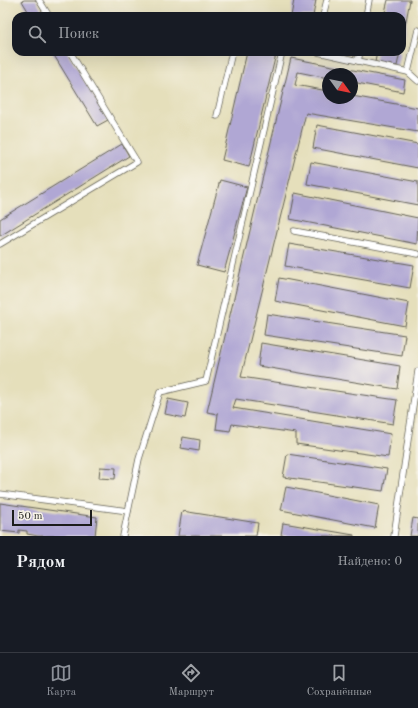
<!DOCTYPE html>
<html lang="ru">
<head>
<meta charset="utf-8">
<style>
	body { margin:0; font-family:"Old Standard TT",serif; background:#20242c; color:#f1f3f6 }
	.compass { position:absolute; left:322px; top:68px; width:36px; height:36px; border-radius:50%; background:#171b24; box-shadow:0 4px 16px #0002; rotate:123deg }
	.scale { position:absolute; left:12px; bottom:10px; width:80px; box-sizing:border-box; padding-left:4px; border:2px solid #1c1c1c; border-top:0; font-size:11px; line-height:14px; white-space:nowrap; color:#1c1c1c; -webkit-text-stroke:3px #f7f3e8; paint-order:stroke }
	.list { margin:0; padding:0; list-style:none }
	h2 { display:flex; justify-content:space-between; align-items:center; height:52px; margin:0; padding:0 16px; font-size:17px }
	h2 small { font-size:13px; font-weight:400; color:#9ea1a6 }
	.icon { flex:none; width:22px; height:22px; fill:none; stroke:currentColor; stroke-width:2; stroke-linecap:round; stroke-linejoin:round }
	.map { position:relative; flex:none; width:418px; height:536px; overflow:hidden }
	.search { position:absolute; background:#171b24; box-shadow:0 4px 16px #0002; left:12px; right:12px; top:12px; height:44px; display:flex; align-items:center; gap:10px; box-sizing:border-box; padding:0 14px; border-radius:12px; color:#9ea1a6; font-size:15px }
	.sheet { height:116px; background:#171b24 }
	nav { display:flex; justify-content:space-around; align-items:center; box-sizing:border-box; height:56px; border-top:1px solid #363941; background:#171b24; font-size:11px; color:#9ea1a6 }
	nav a { display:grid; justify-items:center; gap:2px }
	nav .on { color:#8c9099 }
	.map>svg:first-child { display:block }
	.building { fill:#b0a7d4 }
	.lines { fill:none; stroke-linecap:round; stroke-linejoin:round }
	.service-casing { stroke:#626054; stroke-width:7 }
	.service { stroke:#fff; stroke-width:5.5 }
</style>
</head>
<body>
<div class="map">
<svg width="418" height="536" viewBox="0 0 418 536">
	<rect width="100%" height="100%" fill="#f7f3e8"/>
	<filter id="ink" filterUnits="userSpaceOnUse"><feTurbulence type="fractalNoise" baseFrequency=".025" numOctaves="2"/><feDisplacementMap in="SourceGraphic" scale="8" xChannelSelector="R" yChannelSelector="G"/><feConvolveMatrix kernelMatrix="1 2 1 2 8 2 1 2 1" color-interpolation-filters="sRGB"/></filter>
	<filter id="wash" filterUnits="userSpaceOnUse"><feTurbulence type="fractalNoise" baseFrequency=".012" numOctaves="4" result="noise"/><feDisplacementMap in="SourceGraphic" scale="16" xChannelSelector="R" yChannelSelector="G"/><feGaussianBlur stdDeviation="0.9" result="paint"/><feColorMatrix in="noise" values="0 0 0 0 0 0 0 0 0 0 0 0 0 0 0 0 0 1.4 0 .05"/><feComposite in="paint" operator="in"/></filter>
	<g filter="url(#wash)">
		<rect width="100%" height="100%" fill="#e5dfbb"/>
		<g id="blocks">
			<g class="building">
				<path d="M 24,0 L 36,0 L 45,16 L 31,16 L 22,1 Z"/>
				<path d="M 294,0 L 316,0 L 313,16 L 291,16 Z"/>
				<path d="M 388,0 L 410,0 L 403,37 L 402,16 L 384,16 Z"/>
				<path d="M 52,52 L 67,52 L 108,120 L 97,126 Z"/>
				<path d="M 247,52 L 269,52 L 276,54 L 249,167 L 222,160 Z"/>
				<path d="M 377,52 L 400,52 L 397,66 L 375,62 Z"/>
				<path d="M 291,58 L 405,80 L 403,92 L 352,82 L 352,74 L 328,74 L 328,78 L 298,72 L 295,85 L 328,91 L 328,98 L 352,98 L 352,96 L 418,108 L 418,132 L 306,113 L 241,377 L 397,400 L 393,424 L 236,399 L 233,408 L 391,434 L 388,457 L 296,444 L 296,433 L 232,424 L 230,431 L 216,429 L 218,414 L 207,412 Z"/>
				<path d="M 317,125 L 418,144 L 418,168 L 313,148 Z"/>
				<path d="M 122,144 L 129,156 L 0,236 L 0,219 Z"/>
				<path d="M 311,162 L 418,182 L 418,205 L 307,184 Z"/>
				<path d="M 220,180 L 247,187 L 224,272 L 197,265 Z"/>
				<path d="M 295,193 L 418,218 L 417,244 L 290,219 Z"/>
				<path d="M 289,244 L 414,265 L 410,288 L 285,266 Z"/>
				<path d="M 279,278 L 409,303 L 405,326 L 275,301 Z"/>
				<path d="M 267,314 L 405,335 L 402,356 L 264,335 Z"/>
				<path d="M 261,343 L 400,366 L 397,389 L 258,366 Z"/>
				<path d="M 168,399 L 188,403 L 185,418 L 165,414 Z"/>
				<path d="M 183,437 L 200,440 L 199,451 L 181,448 Z"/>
				<path d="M 287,454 L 387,469 L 383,491 L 283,477 Z"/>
				<path d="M 100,467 L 116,468 L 115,479 L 99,478 Z"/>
				<path d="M 286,487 L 379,505 L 375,528 L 281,510 Z"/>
				<path d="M 0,503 L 97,517 L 95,536 L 38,536 L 27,534 L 27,531 L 19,530 L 19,533 L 0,531 Z"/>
				<path d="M 182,511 L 258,523 L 256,536 L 178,536 Z"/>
				<path d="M 413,518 L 418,519 L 418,536 L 410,536 Z"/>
				<path d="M 283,523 L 354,535 L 354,536 L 287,536 L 281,535 Z"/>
			</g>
		</g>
	</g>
	<g filter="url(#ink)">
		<use href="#blocks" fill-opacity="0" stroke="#626054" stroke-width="1"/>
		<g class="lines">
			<defs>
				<g id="service">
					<path d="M 39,0 L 49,16"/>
					<path d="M 323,16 L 327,0"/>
					<path d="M 366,16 L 369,0"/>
					<path d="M 318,52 L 408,72 L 418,81"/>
					<path d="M 358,61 L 360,52"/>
					<path d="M 408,72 L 418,30"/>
					<path d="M 217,116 L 232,52"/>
					<path d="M 294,231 L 418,254"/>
					<path d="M 0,244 L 137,162 L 70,52"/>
					<path d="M 0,494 L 128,511"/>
					<path d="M 123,536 L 139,459 L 160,392 L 206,381 L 282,52"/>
					<path d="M 394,536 L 418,371"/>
				</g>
			</defs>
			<use href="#service" class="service-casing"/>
			<use href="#service" class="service"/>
		</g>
	</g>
</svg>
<svg class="compass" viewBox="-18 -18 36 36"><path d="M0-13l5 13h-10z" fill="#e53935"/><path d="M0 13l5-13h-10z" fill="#9ea1a6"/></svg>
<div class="scale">50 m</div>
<div class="search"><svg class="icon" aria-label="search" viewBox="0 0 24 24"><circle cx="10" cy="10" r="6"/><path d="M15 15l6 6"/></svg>Поиск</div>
</div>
<section class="sheet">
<h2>Рядом<small>Найдено: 0</small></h2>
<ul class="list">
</ul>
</section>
<nav>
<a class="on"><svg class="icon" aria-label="map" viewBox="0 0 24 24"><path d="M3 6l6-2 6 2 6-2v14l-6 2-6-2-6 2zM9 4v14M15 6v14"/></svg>Карта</a>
<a><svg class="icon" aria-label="directions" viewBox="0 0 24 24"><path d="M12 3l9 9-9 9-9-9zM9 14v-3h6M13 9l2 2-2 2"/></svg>Маршрут</a>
<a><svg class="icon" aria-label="saved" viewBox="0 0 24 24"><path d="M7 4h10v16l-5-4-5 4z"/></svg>Сохранённые</a>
</nav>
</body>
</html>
